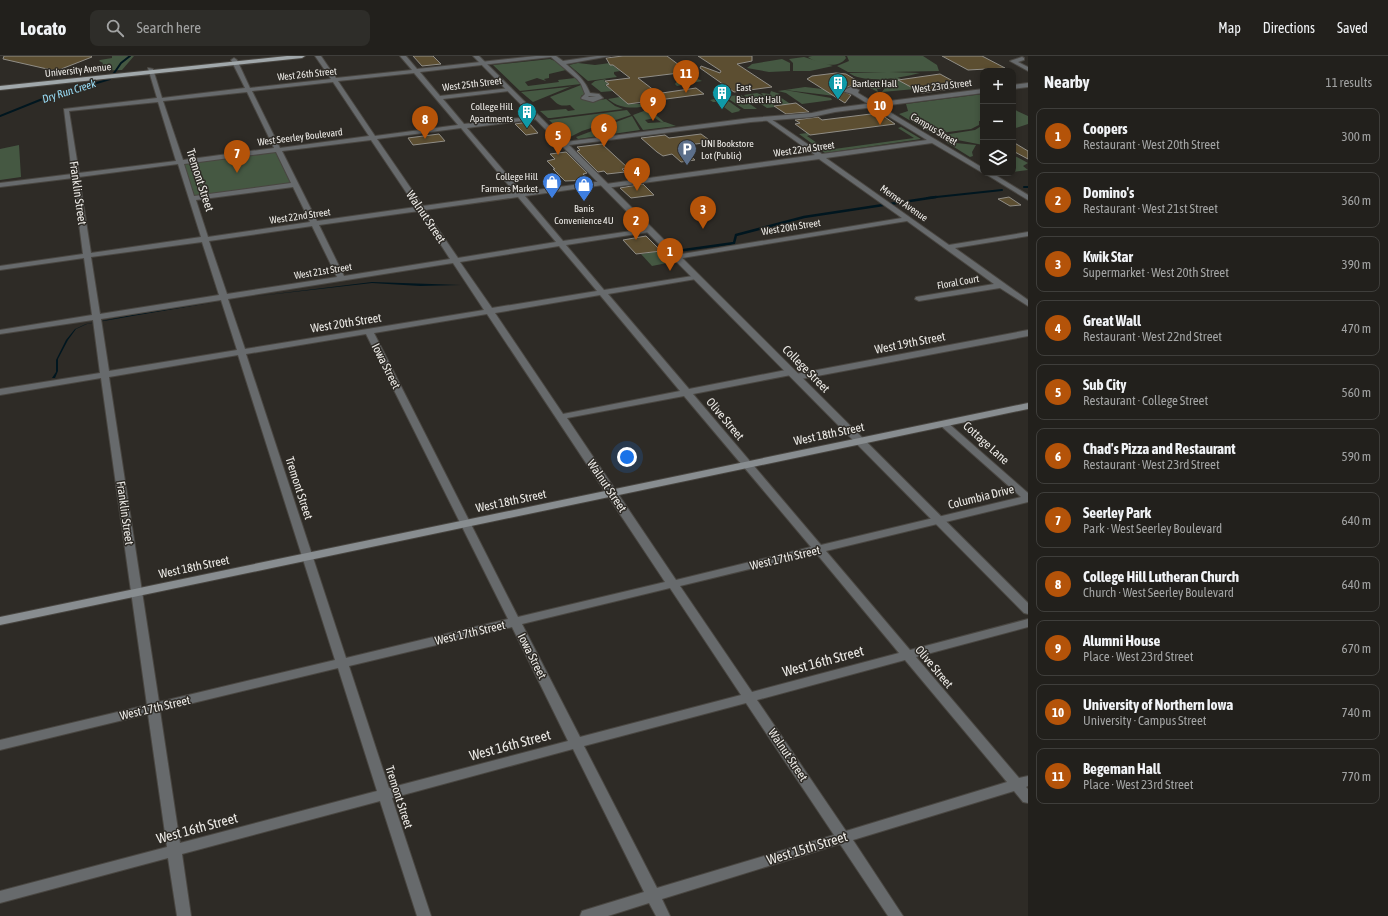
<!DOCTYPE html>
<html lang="en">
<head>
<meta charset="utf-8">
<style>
	body { margin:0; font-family:"Asap Condensed",sans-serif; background:#2e2d29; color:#f1f3f6 }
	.controls { position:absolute; right:12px; top:12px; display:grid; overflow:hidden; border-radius:8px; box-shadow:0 2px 6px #0003 }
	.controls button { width:36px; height:36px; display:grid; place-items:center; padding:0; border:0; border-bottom:1px solid #3f3e3b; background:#22201c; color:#f1f3f6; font:20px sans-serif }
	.you { position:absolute; left:627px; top:401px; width:14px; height:14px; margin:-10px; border:3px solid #fff; border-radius:50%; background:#1a73e8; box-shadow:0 0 0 6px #1a73e833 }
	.badge { display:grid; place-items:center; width:26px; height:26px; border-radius:50%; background:#b45309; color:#fff; font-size:13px; font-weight:700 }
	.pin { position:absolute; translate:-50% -33px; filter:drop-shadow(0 1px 2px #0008) }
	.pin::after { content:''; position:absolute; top:21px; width:14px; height:12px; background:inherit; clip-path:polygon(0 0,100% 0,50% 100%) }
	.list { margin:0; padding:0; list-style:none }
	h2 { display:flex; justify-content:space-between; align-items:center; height:52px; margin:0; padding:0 16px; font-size:17px }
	h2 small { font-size:13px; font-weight:400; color:#a2a3a3 }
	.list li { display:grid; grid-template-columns:26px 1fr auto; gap:12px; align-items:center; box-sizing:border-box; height:56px; margin:0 8px 8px; padding:0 8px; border:1px solid #3f3e3b; border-radius:8px }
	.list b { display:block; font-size:15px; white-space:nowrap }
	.list p { margin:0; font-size:13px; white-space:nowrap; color:#a2a3a3 }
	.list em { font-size:13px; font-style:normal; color:#a2a3a3 }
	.icon { flex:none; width:22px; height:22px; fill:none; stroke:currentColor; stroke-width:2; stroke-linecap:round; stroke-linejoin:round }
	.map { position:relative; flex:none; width:1028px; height:860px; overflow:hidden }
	header { display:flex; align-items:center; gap:24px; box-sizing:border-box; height:56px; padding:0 20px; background:#22201c; border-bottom:1px solid #3f3e3b }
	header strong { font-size:19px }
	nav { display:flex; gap:22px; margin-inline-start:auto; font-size:14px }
	.search { width:280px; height:36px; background:#2e2d29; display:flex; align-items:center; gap:10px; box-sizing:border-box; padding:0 14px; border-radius:8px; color:#a2a3a3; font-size:15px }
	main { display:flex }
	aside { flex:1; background:#22201c }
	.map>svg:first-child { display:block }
	.green { fill:#455842 }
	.water { fill:#00161f }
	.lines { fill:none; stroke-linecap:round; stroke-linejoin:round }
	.stream-far1 { stroke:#00161f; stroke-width:2 }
	.stream { stroke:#00161f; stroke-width:2.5 }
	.building { fill:#5c4e31; stroke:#908d86 }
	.minor-casing { stroke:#494641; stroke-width:2 }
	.tertiary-casing { stroke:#494641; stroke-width:2 }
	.secondary-casing { stroke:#494641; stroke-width:2 }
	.primary-casing { stroke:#494641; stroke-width:2 }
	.minor { fill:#676a6c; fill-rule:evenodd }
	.tertiary { fill:#676a6c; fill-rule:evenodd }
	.secondary { fill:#888d90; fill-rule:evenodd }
	.primary { fill:#a1a8ab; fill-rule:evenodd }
	.labels { text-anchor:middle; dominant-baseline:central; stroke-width:3; stroke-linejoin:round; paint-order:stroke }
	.far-street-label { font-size:10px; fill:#edebe7; stroke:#2e2b26 }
	.far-poi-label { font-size:10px; fill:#edebe7; stroke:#2e2b26; text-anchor:start }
	.far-water-label { font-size:11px; font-style:italic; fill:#99ddf7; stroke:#2e2b26 }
	.street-label { font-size:12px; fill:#edebe7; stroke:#2e2b26 }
	.near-street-label { font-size:14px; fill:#edebe7; stroke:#2e2b26 }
</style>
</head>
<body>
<header>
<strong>Locato</strong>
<div class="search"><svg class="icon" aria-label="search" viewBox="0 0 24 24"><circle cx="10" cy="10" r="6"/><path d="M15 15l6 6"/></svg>Search here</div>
<nav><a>Map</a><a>Directions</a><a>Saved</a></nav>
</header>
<main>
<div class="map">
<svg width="1028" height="860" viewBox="0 0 1028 860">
	<rect width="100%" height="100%" fill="#2e2b26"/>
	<g class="green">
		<path d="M 112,0 L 134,0 L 122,14 L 91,15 L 99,14 L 103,7 L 99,5 L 100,4 L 112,2 Z"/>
		<path d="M 812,0 L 845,0 L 846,2 C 838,14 817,8 808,1 Z"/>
		<path d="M 847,0 L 923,0 L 937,9 L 939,15 L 890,16 L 920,17 C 901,22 864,28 849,17 L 886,17 L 848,16 L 837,10 L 849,5 Z"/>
		<path d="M 804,1 L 833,10 L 810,15 L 793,15 L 793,7 L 789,3 Z"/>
		<path d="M 550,3 L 555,5 L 566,14 L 549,18 L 549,22 L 544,23 L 546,25 L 537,22 L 525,26 L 528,30 L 559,26 L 558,24 L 575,22 L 581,28 L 520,35 L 493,9 Z"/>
		<path d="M 782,3 L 790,7 L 790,15 L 769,16 L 747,12 L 752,8 Z"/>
		<path d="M 578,7 L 595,9 L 610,7 L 620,15 L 614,16 L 614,18 L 617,21 L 588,25 L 569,9 Z"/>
		<path d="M 691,20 L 702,25 L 677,30 L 675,28 L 678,24 Z"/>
		<path d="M 897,21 L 901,23 L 899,24 L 915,33 L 882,36 L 892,22 Z"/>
		<path d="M 888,22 L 880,33 L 877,33 L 878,36 L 864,29 L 870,25 Z"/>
		<path d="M 606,23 L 604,25 L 610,28 L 605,29 L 613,35 L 601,36 L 591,28 L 595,25 Z"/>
		<path d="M 581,29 L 585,38 L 581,40 L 583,43 L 593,45 L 606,43 L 615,50 L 623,53 L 551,62 L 548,62 L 540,55 L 566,53 L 568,55 L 575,54 L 570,49 C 558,51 558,48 550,41 Z"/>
		<path d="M 572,30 L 533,46 L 521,36 L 568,31 Z"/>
		<path d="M 805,31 L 823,33 L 835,40 L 785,34 Z"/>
		<path d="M 785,34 L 831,42 L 832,44 L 802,48 L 786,37 L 778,35 Z"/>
		<path d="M 771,35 L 780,38 L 777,39 L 792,49 L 783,50 L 771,44 L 775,51 L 767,52 L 752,42 L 747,42 L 744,39 L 757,37 L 764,40 L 761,37 L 770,38 Z"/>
		<path d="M 983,38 L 983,65 L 979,65 L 979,69 L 971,73 L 933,78 L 899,58 L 908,55 L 906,48 Z"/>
		<path d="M 729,40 L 741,39 L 745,42 L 743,43 L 757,53 L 744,53 L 727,42 Z"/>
		<path d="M 620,41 L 628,48 L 647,48 L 650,50 C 634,52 621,54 608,43 Z"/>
		<path d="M 719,42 L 727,44 L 741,54 L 739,54 L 740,55 L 732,57 L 717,46 L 713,46 L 710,44 Z"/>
		<path d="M 652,52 L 653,53 L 650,54 L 664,66 L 661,66 L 655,62 L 645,64 L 648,67 L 665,66 L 676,70 L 643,74 L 633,59 Z"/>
		<path d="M 1013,53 L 1028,60 L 1028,68 L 1013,73 Z"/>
		<path d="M 627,54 L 631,59 L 582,75 L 568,82 L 549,64 Z"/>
		<path d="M 632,60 L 640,74 L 578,83 L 576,81 Z"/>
		<path d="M 983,69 L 983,89 L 937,80 L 975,74 Z"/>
		<path d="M 901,71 L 921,83 L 825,97 L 799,78 L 808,77 L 810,79 L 807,80 L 827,94 L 914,82 L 898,72 Z"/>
		<path d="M 946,86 L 976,89 L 972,96 L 973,100 L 970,101 Z"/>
		<path d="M 19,89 L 21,121 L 0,124 L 0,93 Z"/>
		<path d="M 278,94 L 295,129 L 192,142 L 180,106 Z"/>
		<path d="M 1013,99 L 1028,107 L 1023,110 L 1028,114 L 1013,116 Z"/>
		<path d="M 661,195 L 672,206 L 652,210 L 641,198 Z"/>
	</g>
	<g class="water">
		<path d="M 372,226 L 461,229 L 420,230 L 372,227 L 233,243 Z"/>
		<path d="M 216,246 L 132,260 L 87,268 L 76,273 L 68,284 L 58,303 L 58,315 L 55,322 L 52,322 L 56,316 L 56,304 L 66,284 L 75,273 L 86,268 L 132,259 Z"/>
	</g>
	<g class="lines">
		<g class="stream-far1">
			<path d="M 0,60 L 40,44 L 110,23 L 121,7 L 130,0"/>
			<path d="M 1024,131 L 1028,131"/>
			<path d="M 927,142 L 1002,134"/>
		</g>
		<path class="stream" d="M 684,194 L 734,187 L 736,179 L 804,161 L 936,141"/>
	</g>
	<g class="building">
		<path d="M 4,0 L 91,0 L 92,1 L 56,15 L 3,3 Z"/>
		<path d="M 413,0 L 433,0 L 441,8 L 422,10 Z"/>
		<path d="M 623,0 L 667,0 L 679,9 L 674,13 L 679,17 L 638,22 L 655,35 L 662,37 L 696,32 L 704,38 L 628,48 L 606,29 L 609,28 L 605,25 L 630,22 L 613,9 L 610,9 L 606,2 Z"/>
		<path d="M 698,0 L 752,0 L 752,5 L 737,8 L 772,31 L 734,36 L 700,12 L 701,10 L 720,17 L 721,15 Z"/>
		<path d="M 942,0 L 982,0 L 1005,12 L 968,14 Z"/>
		<path d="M 836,17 L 846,18 L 861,27 L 857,32 L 850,30 L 841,34 L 851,39 L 845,47 L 807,23 L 812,20 Z"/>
		<path d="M 940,18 L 964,31 L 922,37 L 898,24 Z"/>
		<path d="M 796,47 L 809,56 L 786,58 L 774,50 Z"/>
		<path d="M 879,57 L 895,68 L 810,79 L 795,68 L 800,67 L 795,64 L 818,61 L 822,64 Z"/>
		<path d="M 528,66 L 538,77 L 526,79 L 515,68 Z"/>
		<path d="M 439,78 L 445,85 L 413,89 L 408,82 Z"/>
		<path d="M 701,78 L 712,86 L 679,90 L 695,104 L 681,106 L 672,98 L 663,100 L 657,96 L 641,82 L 665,79 L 669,82 Z"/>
		<path d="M 1013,86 L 1028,95 L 1028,103 L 1013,95 Z"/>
		<path d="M 602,88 L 628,112 L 622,113 L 625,116 L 607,118 L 604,115 L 598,116 L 577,95 L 580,94 L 577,91 Z"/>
		<path d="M 566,96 L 587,117 L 583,118 L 590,124 L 565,125 L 553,113 L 555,113 L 547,105 L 555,103 L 550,98 Z"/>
		<path d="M 643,128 L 654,139 L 631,142 L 620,132 Z"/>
		<path d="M 1009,141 L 1021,149 L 1010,150 L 998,143 Z"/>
		<path d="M 646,180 L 661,195 L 636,198 L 623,184 Z"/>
	</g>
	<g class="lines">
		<defs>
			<g id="minor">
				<path d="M 315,0 L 321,0 L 336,22 L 412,14 L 400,0 L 406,0 L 417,13 L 536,0 L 556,0 L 563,5 L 597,0 L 610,0 L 566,8 C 576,17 585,24 590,37 L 599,38 L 603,42 L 593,46 L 582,43 L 581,42 L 585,38 L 581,28 L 577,23 L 551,1 L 420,16 L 440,40 L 511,32 L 511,34 L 509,35 L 443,43 L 464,68 L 539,60 L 540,61 L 537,63 L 467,72 L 522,136 L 603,125 L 605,126 L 606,128 L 815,99 L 766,64 L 765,63 L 768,61 L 822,98 L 927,84 L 852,38 L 842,35 L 851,31 L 859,34 L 858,37 L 983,112 L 983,117 L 932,87 L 826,102 L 949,189 L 1028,176 L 1028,180 L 955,192 L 1028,244 L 1028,250 L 1000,232 L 919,245 L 915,243 L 916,241 L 994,228 L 907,165 L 676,203 L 672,201 L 676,199 L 902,162 L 819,103 L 606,132 L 604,131 L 603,129 L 525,140 L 563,185 L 652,172 L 653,174 L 649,176 L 566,189 L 604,234 L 699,219 L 699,223 L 696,223 L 608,238 L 689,333 L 791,313 L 794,314 L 795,316 L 794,318 L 791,319 L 693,338 L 821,489 L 1021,441 L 941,370 L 939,368 L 941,366 L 947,366 L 1028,437 L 1028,446 L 826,495 L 910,594 L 1028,563 L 1028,571 L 916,601 L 1019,722 L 1028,720 L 1028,730 L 1026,731 L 1028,733 L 1028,747 L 1023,746 L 1014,735 L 853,784 L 903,860 L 888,860 L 840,788 L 662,843 L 670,860 L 656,860 L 649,847 L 608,860 L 580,860 L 582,855 L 644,836 L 573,693 L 392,742 L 431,860 L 417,860 L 380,745 L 182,798 L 191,860 L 177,860 L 168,802 L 0,847 L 0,835 L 167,791 L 148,658 L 0,694 L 0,684 L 147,649 L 101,322 L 0,339 L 0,333 L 100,317 L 93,264 L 0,278 L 0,274 L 92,259 L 84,202 L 0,214 L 0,210 L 83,198 L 73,122 L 0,131 L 0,127 L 72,118 L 64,53 L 157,42 L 148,12 L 153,13 L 162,42 L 245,32 L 231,4 L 234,2 L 237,4 L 250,32 L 331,23 ZM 414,17 L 458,69 L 375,80 L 338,25 ZM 333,26 L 369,80 L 280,92 L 252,35 ZM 247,36 L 274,92 L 183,104 L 163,45 ZM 589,40 L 596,41 L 588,41 ZM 158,46 L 176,105 L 79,117 L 69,55 ZM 461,72 L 515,137 L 423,150 L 377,83 ZM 371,84 L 416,151 L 317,165 L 282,95 ZM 276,96 L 291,127 L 194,140 L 184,108 ZM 178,108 L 201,181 L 91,197 L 79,121 ZM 293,131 L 310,166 L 208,181 L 196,144 ZM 518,141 L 556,186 L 458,202 L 425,154 ZM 419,155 L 450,203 L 344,220 L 319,169 ZM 312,170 L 337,221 L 227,238 L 209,185 ZM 202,186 L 219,239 L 100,258 L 91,201 ZM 559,190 L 597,235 L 492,252 L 460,206 ZM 453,207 L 484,254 L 245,293 L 228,243 ZM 600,239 L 680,335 L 563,358 L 495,257 ZM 221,244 L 237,294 L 109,315 L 101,263 ZM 487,258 L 665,526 L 518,561 L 374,277 ZM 366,278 L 508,563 L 346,602 L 246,298 ZM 238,299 L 335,604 L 159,646 L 109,321 ZM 684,340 L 811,491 L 676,524 L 567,362 ZM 816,497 L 899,597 L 752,636 L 680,530 ZM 670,532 L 741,639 L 580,681 L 522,568 ZM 512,571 L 568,685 L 389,732 L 349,610 ZM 905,604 L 1007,726 L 846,775 L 757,644 ZM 338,612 L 377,735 L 180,787 L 160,655 ZM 746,647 L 834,779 L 657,832 L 584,690 Z"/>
				<path d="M 1022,1 L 1024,2 L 1024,4 L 1018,6 L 1028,11 L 1028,15 L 1010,5 Z"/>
				<path d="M 984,117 L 992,117 L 1028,139 L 1028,144 Z"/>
				<path d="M 1028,274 L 1028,280 L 796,324 L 792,321 L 796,318 Z"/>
			</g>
			<g id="tertiary">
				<path d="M 473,0 L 479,0 L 565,86 L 751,62 L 812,57 L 835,52 L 983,33 L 983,37 L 835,56 L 812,61 L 751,66 L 569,89 L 1028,547 L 1028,558 L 1024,557 Z"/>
				<path d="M 1028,27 L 1028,31 L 1013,33 L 1013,29 Z"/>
			</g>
			<path id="secondary" d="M 1028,347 L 1028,353 L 0,569 L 0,561 Z"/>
			<path id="primary" d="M 287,0 L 305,0 L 302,2 L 0,34 L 0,30 Z"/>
		</defs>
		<use href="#minor" class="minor-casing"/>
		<use href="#tertiary" class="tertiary-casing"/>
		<use href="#secondary" class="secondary-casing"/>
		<use href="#primary" class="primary-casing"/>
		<use href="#minor" class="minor"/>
		<use href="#tertiary" class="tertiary"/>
		<use href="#secondary" class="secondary"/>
		<use href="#primary" class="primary"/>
	</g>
	<defs>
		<symbol id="building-pin" viewBox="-11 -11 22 30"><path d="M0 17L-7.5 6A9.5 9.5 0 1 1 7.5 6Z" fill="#0f9aa8" stroke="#2e2b26"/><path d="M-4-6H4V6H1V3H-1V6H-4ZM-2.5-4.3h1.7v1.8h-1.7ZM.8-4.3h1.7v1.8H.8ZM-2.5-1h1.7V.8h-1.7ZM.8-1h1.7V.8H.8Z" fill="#fff"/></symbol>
		<symbol id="parking-pin" viewBox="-11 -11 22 30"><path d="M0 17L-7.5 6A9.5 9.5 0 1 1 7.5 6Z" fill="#5c6f8a" stroke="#2e2b26"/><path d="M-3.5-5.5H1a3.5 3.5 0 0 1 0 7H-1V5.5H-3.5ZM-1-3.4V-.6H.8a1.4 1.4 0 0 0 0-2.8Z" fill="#fff"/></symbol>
		<symbol id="shop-pin" viewBox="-11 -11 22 30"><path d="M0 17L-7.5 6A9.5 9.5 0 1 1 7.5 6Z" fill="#3f7fe0" stroke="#2e2b26"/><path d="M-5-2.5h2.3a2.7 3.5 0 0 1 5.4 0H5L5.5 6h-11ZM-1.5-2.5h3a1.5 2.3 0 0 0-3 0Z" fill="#fff"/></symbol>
	</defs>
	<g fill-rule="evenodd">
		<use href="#building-pin" x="827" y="16" width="22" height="30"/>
		<use href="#building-pin" x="711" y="26" width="22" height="30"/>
		<use href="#building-pin" x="516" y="45" width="22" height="30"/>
		<use href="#parking-pin" x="676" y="82" width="22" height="30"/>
		<use href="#shop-pin" x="541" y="115" width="22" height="30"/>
		<use href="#shop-pin" x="573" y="118" width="22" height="30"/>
	</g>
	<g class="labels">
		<g class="far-street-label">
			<text transform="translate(78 14) rotate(-6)">University Avenue</text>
			<text transform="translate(307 18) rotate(-6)">West 26th Street</text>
			<text transform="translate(472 28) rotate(-7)">West 25th Street</text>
			<text transform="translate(942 30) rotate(-7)">West 23rd Street</text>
			<text transform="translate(934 73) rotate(31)">Campus Street</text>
			<text transform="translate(300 81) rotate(-7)">West Seerley Boulevard</text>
			<text transform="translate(804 93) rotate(-8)">West 22nd Street</text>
			<text transform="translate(904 147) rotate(35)">Merner Avenue</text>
			<text transform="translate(300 160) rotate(-8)">West 22nd Street</text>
			<text transform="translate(791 171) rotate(-9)">West 20th Street</text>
			<text transform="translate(323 215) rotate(-9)">West 21st Street</text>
			<text transform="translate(958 226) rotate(-10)">Floral Court</text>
		</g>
		<g class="far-poi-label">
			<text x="852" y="27">Bartlett Hall</text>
			<text x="736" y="31">East<tspan x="736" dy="12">Bartlett Hall</tspan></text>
			<text x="513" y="50" text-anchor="end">College Hill<tspan x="513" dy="12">Apartments</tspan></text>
			<text x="701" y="87">UNI Bookstore<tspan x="701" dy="12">Lot (Public)</tspan></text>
			<text x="538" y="120" text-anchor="end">College Hill<tspan x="538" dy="12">Farmers Market</tspan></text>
			<text x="584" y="152" text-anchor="middle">Banis<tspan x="584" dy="12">Convenience 4U</tspan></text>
		</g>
		<g class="far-water-label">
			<text transform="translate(69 35) rotate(-17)">Dry Run Creek</text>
		</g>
		<g class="street-label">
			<text transform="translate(200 124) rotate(72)">Tremont Street</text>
			<text transform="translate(78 137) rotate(82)">Franklin Street</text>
			<text transform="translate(426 161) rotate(56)">Walnut Street</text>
			<text transform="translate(346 267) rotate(-9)">West 20th Street</text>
			<text transform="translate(910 287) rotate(-11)">West 19th Street</text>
			<text transform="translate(386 310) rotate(63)">Iowa Street</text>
			<text transform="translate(806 313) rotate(45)">College Street</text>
			<text transform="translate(725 363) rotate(50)">Olive Street</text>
			<text transform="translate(829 378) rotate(-12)">West 18th Street</text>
			<text transform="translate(986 387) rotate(42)">Cottage Lane</text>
			<text transform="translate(607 430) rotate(56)">Walnut Street</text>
			<text transform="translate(299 432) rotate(72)">Tremont Street</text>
			<text transform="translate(981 441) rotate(-14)">Columbia Drive</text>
			<text transform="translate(511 445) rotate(-12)">West 18th Street</text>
			<text transform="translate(125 457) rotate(82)">Franklin Street</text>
			<text transform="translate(785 502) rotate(-13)">West 17th Street</text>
			<text transform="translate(194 511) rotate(-12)">West 18th Street</text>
			<text transform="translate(470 577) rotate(-13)">West 17th Street</text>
			<text transform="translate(532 600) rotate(63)">Iowa Street</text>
			<text transform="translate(934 611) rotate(50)">Olive Street</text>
			<text transform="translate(155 652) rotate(-13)">West 17th Street</text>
			<text transform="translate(788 699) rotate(56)">Walnut Street</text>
			<text transform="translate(399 741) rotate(72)">Tremont Street</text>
		</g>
		<g class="near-street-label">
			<text transform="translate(823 605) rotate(-15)">West 16th Street</text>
			<text transform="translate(510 689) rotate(-15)">West 16th Street</text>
			<text transform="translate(197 772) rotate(-15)">West 16th Street</text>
			<text transform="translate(807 792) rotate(-17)">West 15th Street</text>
		</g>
	</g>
</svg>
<div class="controls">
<button>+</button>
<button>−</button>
<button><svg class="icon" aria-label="layers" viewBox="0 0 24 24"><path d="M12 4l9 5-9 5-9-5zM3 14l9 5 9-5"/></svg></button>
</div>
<div class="you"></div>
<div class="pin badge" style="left:670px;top:215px">1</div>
<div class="pin badge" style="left:636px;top:184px">2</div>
<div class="pin badge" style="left:703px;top:173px">3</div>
<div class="pin badge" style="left:637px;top:135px">4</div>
<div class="pin badge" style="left:558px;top:99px">5</div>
<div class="pin badge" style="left:604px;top:91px">6</div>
<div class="pin badge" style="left:237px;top:117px">7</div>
<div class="pin badge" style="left:425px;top:83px">8</div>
<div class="pin badge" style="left:653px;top:65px">9</div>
<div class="pin badge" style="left:880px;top:69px">10</div>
<div class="pin badge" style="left:686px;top:37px">11</div>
</div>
<aside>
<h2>Nearby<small>11 results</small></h2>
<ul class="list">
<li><span class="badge">1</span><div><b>Coopers</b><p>Restaurant · West 20th Street</p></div><em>300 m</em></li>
<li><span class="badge">2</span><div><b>Domino's</b><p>Restaurant · West 21st Street</p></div><em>360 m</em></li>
<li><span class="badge">3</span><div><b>Kwik Star</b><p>Supermarket · West 20th Street</p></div><em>390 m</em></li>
<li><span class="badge">4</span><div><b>Great Wall</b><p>Restaurant · West 22nd Street</p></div><em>470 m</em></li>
<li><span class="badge">5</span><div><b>Sub City</b><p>Restaurant · College Street</p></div><em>560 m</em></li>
<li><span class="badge">6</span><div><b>Chad's Pizza and Restaurant</b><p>Restaurant · West 23rd Street</p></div><em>590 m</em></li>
<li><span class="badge">7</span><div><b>Seerley Park</b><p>Park · West Seerley Boulevard</p></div><em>640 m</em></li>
<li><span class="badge">8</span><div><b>College Hill Lutheran Church</b><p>Church · West Seerley Boulevard</p></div><em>640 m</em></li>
<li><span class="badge">9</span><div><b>Alumni House</b><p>Place · West 23rd Street</p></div><em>670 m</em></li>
<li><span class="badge">10</span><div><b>University of Northern Iowa</b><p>University · Campus Street</p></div><em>740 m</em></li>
<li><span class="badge">11</span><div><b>Begeman Hall</b><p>Place · West 23rd Street</p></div><em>770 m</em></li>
</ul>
</aside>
</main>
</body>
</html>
